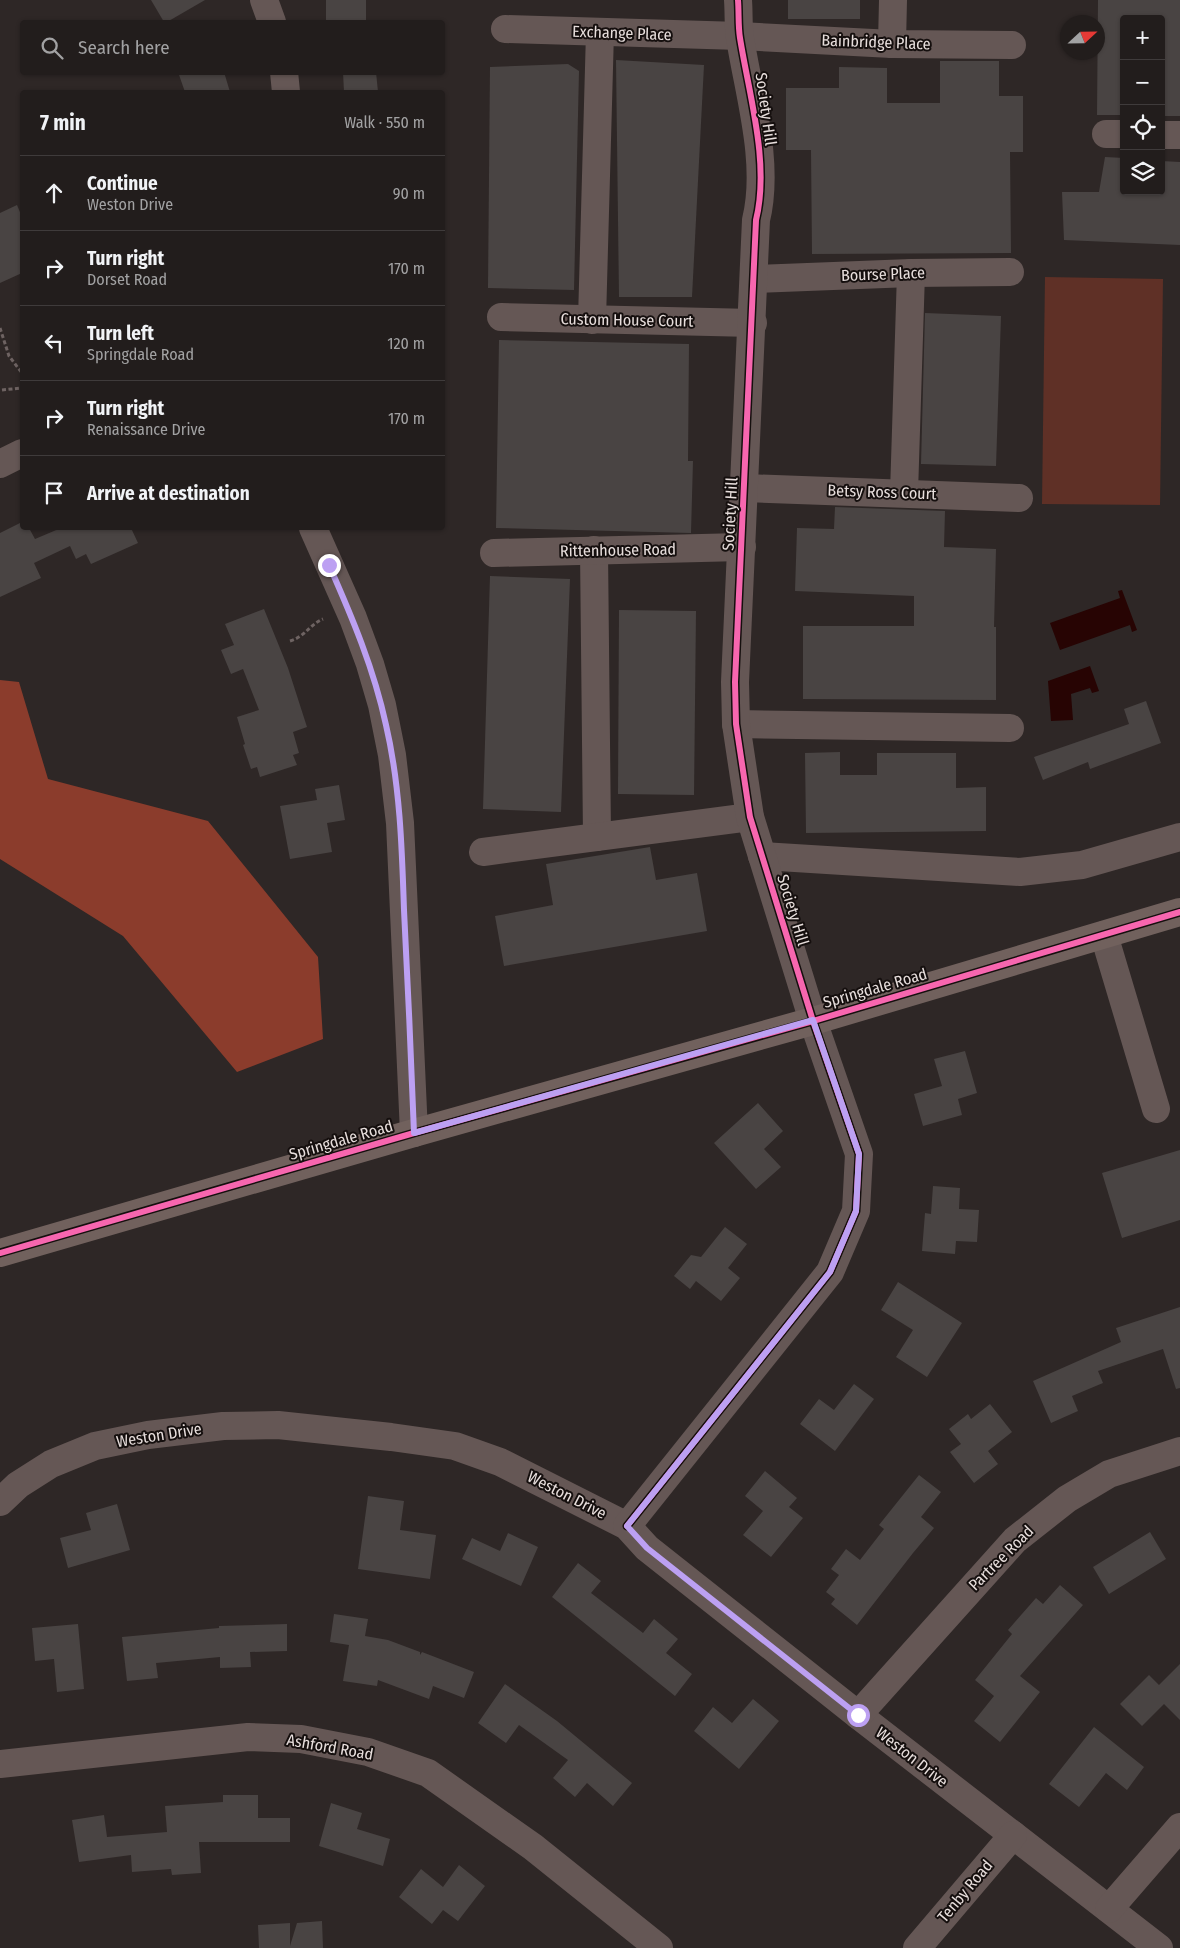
<!DOCTYPE html>
<html lang="en">
<head>
<meta charset="utf-8">
<style>
	body { margin:0; font-family:"Fira Sans Condensed",sans-serif; background:#2e2a29; color:#f1f3f6 }
	.controls { position:absolute; right:15px; top:15px; display:grid; overflow:hidden; border-radius:5px; box-shadow:0 1px 4px #0004 }
	.controls button { width:45px; height:45px; display:grid; place-items:center; padding:0; border:0; border-bottom:1px solid #3f3b3b; background:#221d1c; color:#f1f3f6; font:25px sans-serif }
	.compass { position:absolute; left:1060px; top:15px; width:45px; height:45px; border-radius:50%; background:#221d1c; box-shadow:0 1px 4px #0004; rotate:68deg }
	.stop { position:absolute; width:15px; height:15px; margin:-11px; border:4px solid #bca0f2; border-radius:50%; background:#fff }
	.stop.end { background:#bca0f2; border-color:#fff; box-shadow:0 1px 5px #0008 }
	.list { margin:0; padding:0; list-style:none }
	h2 { display:flex; justify-content:space-between; align-items:center; height:65px; margin:0; padding:0 20px; font-size:21px }
	h2 small { font-size:16px; font-weight:400; color:#a2a2a3 }
	.list li { display:grid; grid-template-columns:32px 1fr auto; gap:15px; align-items:center; box-sizing:border-box; height:75px; padding:0 20px; border-top:1px solid #3f3b3b }
	.list b { display:block; font-size:19px; white-space:nowrap }
	.list p { margin:0; font-size:16px; white-space:nowrap; color:#a2a2a3 }
	.list em { font-size:16px; font-style:normal; color:#a2a2a3 }
	.icon { flex:none; width:28px; height:28px; fill:none; stroke:currentColor; stroke-width:2; stroke-linecap:round; stroke-linejoin:round }
	.map { position:relative; flex:none; width:1180px; height:1948px; overflow:hidden }
	.search { position:absolute; background:#221d1c; box-shadow:0 1px 4px #0004; left:20px; top:20px; width:425px; height:55px; display:flex; align-items:center; gap:12px; box-sizing:border-box; padding:0 18px; border-radius:5px; color:#a2a2a3; font-size:19px }
	.panel { position:absolute; background:#221d1c; box-shadow:0 1px 4px #0004; left:20px; top:90px; width:425px; height:440px; border-radius:5px }
	.map>svg:first-child { display:block }
	.green { fill:#5f3026 }
	.forest { fill:#8b3c2c }
	.water { fill:#270403 }
	.building { fill:#494443 }
	.lines { fill:none; stroke-linecap:round; stroke-linejoin:round }
	.path { stroke:#6e6362; stroke-width:3; stroke-dasharray:4 2.5; stroke-linecap:butt }
	.minor { stroke:#655755; stroke-width:28 }
	.major { stroke:#71615d; stroke-width:28 }
	.cycleway-casing { stroke:#150f0e; stroke-width:9 }
	.cycleway { stroke:#f766af; stroke-width:6 }
	.route { stroke:#bca0f2; stroke-width:6 }
	.labels { text-anchor:middle; dominant-baseline:central; stroke-width:4; stroke-linejoin:round; paint-order:stroke }
	.street-label { font-size:16px; fill:#e7dedc; stroke:#150f0e }
</style>
</head>
<body>
<div class="map">
<svg width="1180" height="1948" viewBox="0 0 1180 1948">
	<rect width="100%" height="100%" fill="#2e2726"/>
	<path class="green" d="M 1045,277 L 1163,279 L 1160,505 L 1042,504 Z"/>
	<path class="forest" d="M 0,680 L 19,682 L 48,779 L 208,821 L 318,957 L 323,1039 L 237,1072 L 123,936 L 0,859 Z"/>
	<g class="water">
		<path d="M 1122,590 L 1137,630 L 1132,632 L 1130,625 L 1060,650 L 1050,623 L 1120,598 L 1118,591 Z"/>
		<path d="M 1090,666 L 1099,691 L 1092,693 L 1090,688 L 1071,694 L 1073,720 L 1051,721 L 1048,681 Z"/>
	</g>
	<g class="building">
		<path d="M 151,0 L 205,0 L 167,22 L 164,22 Z"/>
		<rect x="326" y="0" width="40" height="22"/>
		<rect x="788" y="0" width="72" height="19"/>
		<path d="M 1098,0 L 1180,0 L 1180,116 L 1161,116 L 1161,19 L 1124,19 L 1124,115 L 1097,115 Z"/>
		<path d="M 616,60 L 704,65 L 692,297 L 619,297 Z"/>
		<path d="M 940,61 L 999,61 L 999,96 L 1023,96 L 1023,152 L 1010,152 L 1011,253 L 812,254 L 811,150 L 786,150 L 786,88 L 839,88 L 839,67 L 887,68 L 887,103 L 940,103 Z"/>
		<path d="M 568,64 L 579,71 L 574,290 L 488,288 L 490,67 Z"/>
		<path d="M 178,72 L 224,72 L 230,92 L 185,92 Z"/>
		<path d="M 343,72 L 376,72 L 378,92 L 344,92 Z"/>
		<path d="M 1105,157 L 1124,158 L 1124,191 L 1161,191 L 1161,161 L 1180,162 L 1180,245 L 1064,240 L 1062,192 L 1099,192 Z"/>
		<path d="M 17,205 L 22,217 L 22,273 L 0,283 L 0,213 Z"/>
		<path d="M 925,313 L 1001,316 L 996,466 L 921,464 Z"/>
		<path d="M 499,340 L 689,344 L 688,461 L 693,461 L 691,533 L 496,528 Z"/>
		<path d="M 835,507 L 945,511 L 944,547 L 996,549 L 994,627 L 996,627 L 996,700 L 803,699 L 803,626 L 914,626 L 914,596 L 795,591 L 797,528 L 834,529 Z"/>
		<path d="M 22,522 L 22,528 L 29,528 L 35,539 L 61,528 L 131,528 L 138,543 L 91,564 L 86,554 L 76,559 L 70,546 L 34,563 L 41,578 L 0,597 L 0,533 Z"/>
		<path d="M 490,576 L 570,579 L 561,812 L 483,809 Z"/>
		<path d="M 264,609 L 288,668 L 307,727 L 293,732 L 299,753 L 293,755 L 297,765 L 260,777 L 257,767 L 251,769 L 243,745 L 245,744 L 237,717 L 259,710 L 243,669 L 231,674 L 221,650 L 234,645 L 225,624 Z"/>
		<path d="M 619,610 L 696,611 L 694,795 L 618,794 Z"/>
		<path d="M 1146,701 L 1161,743 L 1090,769 L 1088,762 L 1043,780 L 1034,757 L 1129,724 L 1124,709 Z"/>
		<path d="M 840,752 L 840,775 L 877,775 L 877,753 L 956,753 L 956,788 L 986,787 L 986,831 L 806,833 L 805,753 Z"/>
		<path d="M 339,785 L 345,820 L 327,823 L 332,852 L 290,859 L 280,806 L 317,800 L 315,789 Z"/>
		<path d="M 650,847 L 656,880 L 697,873 L 707,931 L 504,966 L 495,916 L 553,905 L 546,864 Z"/>
		<path d="M 965,1051 L 977,1093 L 958,1099 L 962,1115 L 923,1126 L 914,1094 L 942,1086 L 934,1059 Z"/>
		<path d="M 758,1103 L 783,1131 L 764,1149 L 781,1167 L 756,1189 L 714,1143 Z"/>
		<path d="M 1180,1150 L 1180,1220 L 1122,1238 L 1102,1173 Z"/>
		<path d="M 933,1186 L 960,1188 L 959,1209 L 979,1210 L 977,1242 L 956,1241 L 955,1254 L 922,1251 L 925,1213 L 931,1214 Z"/>
		<path d="M 725,1227 L 747,1244 L 728,1268 L 740,1278 L 721,1301 L 696,1281 L 690,1289 L 674,1276 L 691,1255 L 701,1257 Z"/>
		<path d="M 898,1282 L 962,1323 L 927,1377 L 896,1357 L 913,1330 L 881,1310 Z"/>
		<path d="M 1180,1307 L 1180,1388 L 1176,1389 L 1163,1349 L 1098,1371 L 1103,1383 L 1072,1396 L 1078,1411 L 1051,1423 L 1033,1381 L 1121,1342 L 1116,1328 Z"/>
		<path d="M 854,1384 L 874,1399 L 835,1451 L 800,1424 L 819,1399 L 834,1410 Z"/>
		<path d="M 990,1404 L 1012,1432 L 988,1451 L 998,1464 L 974,1483 L 950,1452 L 961,1444 L 949,1429 L 968,1414 L 971,1419 Z"/>
		<path d="M 765,1471 L 797,1498 L 789,1507 L 803,1518 L 771,1557 L 743,1535 L 763,1511 L 745,1496 Z"/>
		<path d="M 919,1475 L 941,1492 L 921,1517 L 934,1528 L 913,1553 L 857,1625 L 831,1604 L 835,1599 L 826,1592 L 839,1575 L 831,1569 L 846,1549 L 860,1560 L 884,1529 L 879,1525 Z"/>
		<path d="M 368,1496 L 404,1501 L 400,1530 L 436,1535 L 430,1579 L 358,1569 Z"/>
		<path d="M 117,1504 L 130,1550 L 68,1568 L 60,1538 L 91,1530 L 86,1513 Z"/>
		<path d="M 1150,1532 L 1166,1559 L 1109,1594 L 1093,1567 Z"/>
		<path d="M 508,1533 L 538,1547 L 521,1586 L 462,1559 L 472,1538 L 500,1551 Z"/>
		<path d="M 578,1563 L 601,1581 L 591,1593 L 643,1633 L 654,1619 L 678,1639 L 666,1653 L 692,1674 L 675,1696 L 552,1597 Z"/>
		<path d="M 1060,1585 L 1083,1605 L 1020,1676 L 1040,1692 L 1000,1742 L 974,1721 L 994,1696 L 975,1680 L 1012,1634 L 1008,1630 L 1036,1598 L 1043,1604 Z"/>
		<path d="M 334,1614 L 368,1619 L 365,1636 L 388,1640 L 420,1652 L 420,1655 L 422,1652 L 474,1672 L 464,1698 L 433,1686 L 429,1699 L 378,1680 L 377,1686 L 343,1681 L 349,1645 L 330,1642 Z"/>
		<path d="M 78,1624 L 84,1689 L 57,1692 L 54,1659 L 35,1661 L 32,1628 Z"/>
		<path d="M 287,1624 L 287,1651 L 250,1652 L 251,1667 L 220,1668 L 220,1657 L 156,1663 L 158,1678 L 127,1681 L 122,1637 L 219,1628 L 219,1626 Z"/>
		<path d="M 1180,1664 L 1180,1720 L 1164,1704 L 1142,1726 L 1120,1704 L 1149,1675 L 1159,1685 Z"/>
		<path d="M 505,1684 L 557,1721 L 632,1783 L 613,1806 L 587,1783 L 575,1797 L 553,1778 L 568,1760 L 519,1725 L 506,1743 L 478,1723 Z"/>
		<path d="M 753,1699 L 779,1721 L 739,1769 L 694,1731 L 713,1707 L 732,1723 Z"/>
		<path d="M 1094,1727 L 1144,1767 L 1127,1790 L 1106,1773 L 1079,1807 L 1049,1784 Z"/>
		<path d="M 223,1795 L 258,1795 L 258,1818 L 290,1818 L 290,1842 L 199,1842 L 201,1873 L 172,1875 L 171,1869 L 132,1872 L 131,1855 L 79,1862 L 72,1820 L 104,1815 L 107,1837 L 167,1832 L 165,1806 L 223,1802 Z"/>
		<path d="M 331,1803 L 362,1813 L 357,1829 L 390,1839 L 383,1866 L 319,1846 Z"/>
		<path d="M 459,1865 L 485,1886 L 458,1921 L 443,1910 L 432,1924 L 399,1897 L 421,1869 L 443,1887 Z"/>
		<path d="M 322,1921 L 323,1948 L 259,1948 L 258,1925 L 290,1923 L 290,1946 L 297,1923 Z"/>
	</g>
	<g class="lines">
		<g class="path">
			<path d="M 0,328 L 9,356 L 22,373"/>
			<path d="M 2,390 L 22,388"/>
			<path d="M 290,641 C 306,636 309,625 323,619"/>
		</g>
		<g class="minor">
			<path d="M 264,0 L 272,22"/>
			<path d="M 505,29 L 740,36 L 892,44 L 1012,45"/>
			<path d="M 892,44 L 893,0"/>
			<path d="M 284,72 L 286,92"/>
			<path d="M 1106,134 L 1124,134"/>
			<path d="M 1161,135 L 1180,135"/>
			<path d="M 755,279 L 911,273 L 1010,272"/>
			<path d="M 501,317 L 753,323"/>
			<path d="M 592,320 L 600,32"/>
			<path d="M 0,464 L 22,453"/>
			<path d="M 745,488 L 1019,498"/>
			<path d="M 904,493 L 911,273"/>
			<path d="M 313,528 L 353,618 L 370,664 L 382,705 L 392,755 L 400,823 L 414,1133"/>
			<path d="M 594,550 L 597,837"/>
			<path d="M 494,553 L 742,547"/>
			<path d="M 736,724 L 1010,728"/>
			<path d="M 483,852 L 750,817"/>
			<path d="M 762,856 L 1020,872 L 1082,865 L 1180,837"/>
			<path d="M 1104,935 L 1156,1109"/>
			<path d="M 0,1502 L 18,1485 L 51,1464 L 95,1446 L 148,1435 L 223,1426 L 278,1425 L 391,1437 L 455,1446 L 500,1462 L 627,1526 L 647,1548 L 858,1715 L 1159,1948"/>
			<path d="M 627,1526 L 830,1272 L 856,1211 L 859,1154 L 813,1021 L 750,817 L 736,724 L 735,682 L 756,220 C 770,163 749,95 740,38 C 738,26 739,13 738,0"/>
			<path d="M 858,1715 L 1015,1540 L 1067,1499 L 1109,1474 L 1180,1451"/>
			<path d="M 0,1764 L 248,1737 L 301,1739 L 368,1752 L 428,1773 L 533,1847 L 659,1948"/>
			<path d="M 1109,1909 L 1180,1827"/>
			<path d="M 917,1948 L 1013,1835"/>
		</g>
		<path class="major" d="M 0,1253 L 414,1133 L 813,1021 L 1180,912"/>
		<defs>
			<g id="cycleway">
				<path d="M 0,1253 L 414,1133 L 813,1021 L 1180,912"/>
				<path d="M 627,1526 L 830,1272 L 856,1211 L 859,1154 L 813,1021 L 750,817 L 736,724 L 735,682 L 756,220 C 770,163 749,95 740,38 C 738,26 739,13 738,0"/>
			</g>
		</defs>
		<use href="#cycleway" class="cycleway-casing"/>
		<use href="#cycleway" class="cycleway"/>
	</g>
	<g class="lines">
		<path class="route" d="M 329,565 C 352,617 374,669 386,725 C 400,785 402,848 404,910 C 408,984 411,1059 414,1133 L 813,1020 L 859,1154 L 856,1211 L 830,1272 L 627,1526 L 647,1548 L 858,1715"/>
	</g>
	<g class="labels">
		<g class="street-label">
			<text transform="translate(622 33) rotate(2)">Exchange Place</text>
			<text transform="translate(876 42) rotate(2)">Bainbridge Place</text>
			<text transform="translate(766 109) rotate(82)">Society Hill</text>
			<text transform="translate(883 274) rotate(-2)">Bourse Place</text>
			<text transform="translate(627 320) rotate(1)">Custom House Court</text>
			<text transform="translate(882 492) rotate(2)">Betsy Ross Court</text>
			<text transform="translate(730 514) rotate(-87)">Society Hill</text>
			<text transform="translate(618 550) rotate(-1)">Rittenhouse Road</text>
			<text transform="translate(793 910) rotate(73)">Society Hill</text>
			<text transform="translate(875 988) rotate(-16)">Springdale Road</text>
			<text transform="translate(341 1140) rotate(-16)">Springdale Road</text>
			<text transform="translate(159 1435) rotate(-9)">Weston Drive</text>
			<text transform="translate(567 1495) rotate(27)">Weston Drive</text>
			<text transform="translate(1001 1558) rotate(-45)">Partree Road</text>
			<text transform="translate(330 1747) rotate(10)">Ashford Road</text>
			<text transform="translate(912 1757) rotate(38)">Weston Drive</text>
			<text transform="translate(965 1891) rotate(-50)">Tenby Road</text>
		</g>
	</g>
</svg>
<div class="controls">
<button>+</button>
<button>−</button>
<button><svg class="icon" aria-label="locate" viewBox="0 0 24 24"><circle cx="12" cy="12" r="6"/><path d="M12 2v4M12 18v4M2 12h4M18 12h4"/></svg></button>
<button><svg class="icon" aria-label="layers" viewBox="0 0 24 24"><path d="M12 4l9 5-9 5-9-5zM3 14l9 5 9-5"/></svg></button>
</div>
<svg class="compass" viewBox="-18 -18 36 36"><path d="M0-13l5 13h-10z" fill="#e53935"/><path d="M0 13l5-13h-10z" fill="#a2a2a3"/></svg>
<div class="stop" style="left:858px;top:1715px"></div>
<div class="stop end" style="left:329px;top:565px"></div>
<div class="search"><svg class="icon" aria-label="search" viewBox="0 0 24 24"><circle cx="10" cy="10" r="6"/><path d="M15 15l6 6"/></svg>Search here</div>
<section class="panel">
<h2>7 min<small>Walk · 550 m</small></h2>
<ul class="list">
<li><svg class="icon" aria-label="ahead" viewBox="0 0 24 24"><path d="M12 20V5M6 11l6-6 6 6"/></svg><div><b>Continue</b><p>Weston Drive</p></div><em>90 m</em></li>
<li><svg class="icon" aria-label="right" viewBox="0 0 24 24"><path d="M7 20v-9h11M14 6l5 5-5 5"/></svg><div><b>Turn right</b><p>Dorset Road</p></div><em>170 m</em></li>
<li><svg class="icon" aria-label="left" viewBox="0 0 24 24"><path d="M17 20v-9H6M10 6l-5 5 5 5"/></svg><div><b>Turn left</b><p>Springdale Road</p></div><em>120 m</em></li>
<li><svg class="icon" aria-label="right" viewBox="0 0 24 24"><path d="M7 20v-9h11M14 6l5 5-5 5"/></svg><div><b>Turn right</b><p>Renaissance Drive</p></div><em>170 m</em></li>
<li><svg class="icon" aria-label="arrive" viewBox="0 0 24 24"><path d="M6 21V4h12l-3 4 3 4H6"/></svg><div><b>Arrive at destination</b></div></li>
</ul>
</section>
</div>
</body>
</html>
